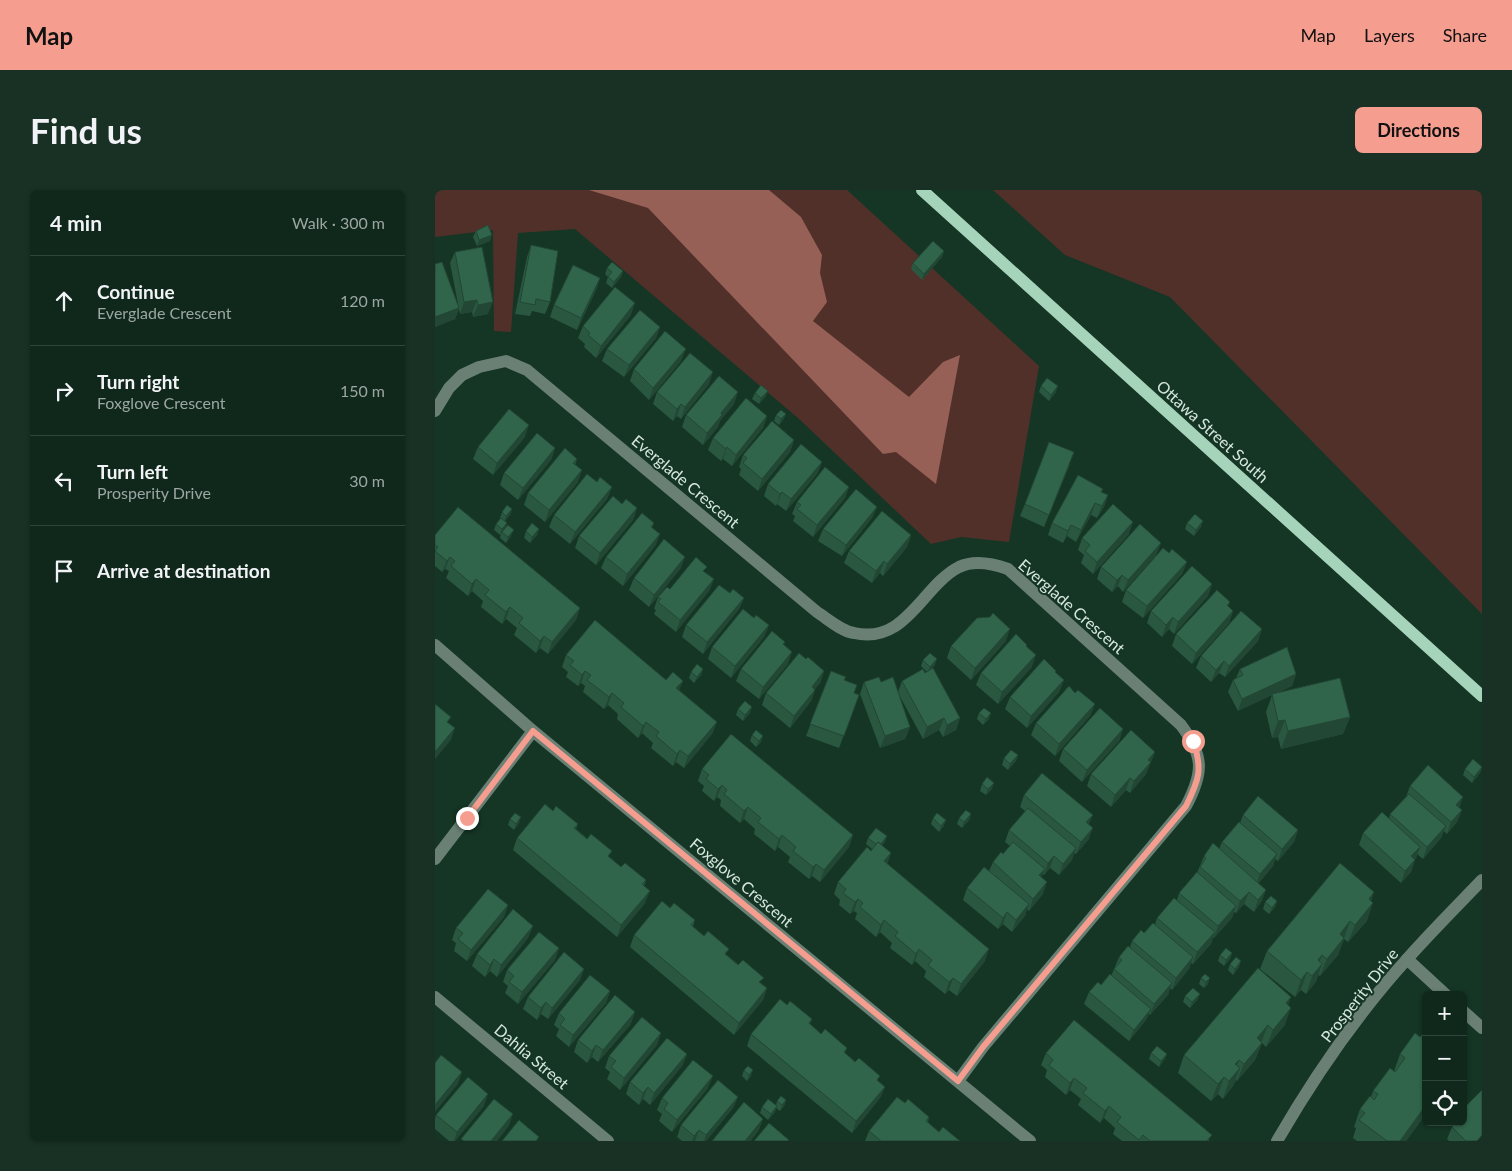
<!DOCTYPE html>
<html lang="en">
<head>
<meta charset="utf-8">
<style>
	body { margin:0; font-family:Lato,sans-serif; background:#193025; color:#f1f3f6 }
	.controls { position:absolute; right:15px; bottom:15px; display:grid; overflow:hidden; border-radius:8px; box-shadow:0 1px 4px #0004 }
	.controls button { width:45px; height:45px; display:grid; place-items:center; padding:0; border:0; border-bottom:1px solid #30443b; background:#10281c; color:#f1f3f6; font:25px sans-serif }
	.stop { position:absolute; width:15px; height:15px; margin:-11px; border:4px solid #f59d8f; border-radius:50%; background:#fff }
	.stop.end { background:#f59d8f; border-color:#fff; box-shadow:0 1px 5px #0008 }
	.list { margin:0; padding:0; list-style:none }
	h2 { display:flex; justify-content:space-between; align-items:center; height:65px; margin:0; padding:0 20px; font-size:21px }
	h2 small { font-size:16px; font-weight:400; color:#9ca6a3 }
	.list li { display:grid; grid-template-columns:32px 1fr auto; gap:15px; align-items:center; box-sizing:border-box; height:90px; padding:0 20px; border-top:1px solid #30443b }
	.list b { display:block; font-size:19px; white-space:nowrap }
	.list p { margin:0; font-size:16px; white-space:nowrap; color:#9ca6a3 }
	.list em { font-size:16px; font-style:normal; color:#9ca6a3 }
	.icon { flex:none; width:28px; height:28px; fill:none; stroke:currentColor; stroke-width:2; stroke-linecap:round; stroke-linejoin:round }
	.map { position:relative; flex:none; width:1047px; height:951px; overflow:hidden; border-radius:8px }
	header { display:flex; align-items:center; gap:30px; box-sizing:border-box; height:70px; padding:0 25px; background:#f59d8f; color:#111 }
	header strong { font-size:24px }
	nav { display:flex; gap:28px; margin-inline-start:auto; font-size:18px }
	.intro { display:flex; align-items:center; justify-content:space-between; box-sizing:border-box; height:120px; padding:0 30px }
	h1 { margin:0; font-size:35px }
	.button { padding:12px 22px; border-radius:8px; background:#f59d8f; color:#111; font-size:18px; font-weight:700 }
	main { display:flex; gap:30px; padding:0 30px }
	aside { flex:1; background:#10281c; border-radius:8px; box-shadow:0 1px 4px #0004 }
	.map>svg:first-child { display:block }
	.green { fill:#52302a }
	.water { fill:#966057 }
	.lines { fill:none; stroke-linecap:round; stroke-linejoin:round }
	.minor { stroke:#6a8074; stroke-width:12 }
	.major { stroke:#a5d4ba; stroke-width:12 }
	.wall { fill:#295740 }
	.shaded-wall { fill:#224734 }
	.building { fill:#30654b; stroke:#224734 }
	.route { stroke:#f59d8f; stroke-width:6 }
	.labels { text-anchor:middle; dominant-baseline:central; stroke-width:4; stroke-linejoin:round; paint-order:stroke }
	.street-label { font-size:16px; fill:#d6e8de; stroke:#153525 }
</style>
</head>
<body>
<header>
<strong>Map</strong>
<nav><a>Map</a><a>Layers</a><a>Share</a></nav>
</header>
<div class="intro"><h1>Find us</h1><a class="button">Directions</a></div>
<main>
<aside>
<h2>4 min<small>Walk · 300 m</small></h2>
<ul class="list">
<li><svg class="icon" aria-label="ahead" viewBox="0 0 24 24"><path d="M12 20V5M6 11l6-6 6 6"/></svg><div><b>Continue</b><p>Everglade Crescent</p></div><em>120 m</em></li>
<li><svg class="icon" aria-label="right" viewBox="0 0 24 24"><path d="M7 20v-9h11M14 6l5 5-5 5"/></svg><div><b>Turn right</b><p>Foxglove Crescent</p></div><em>150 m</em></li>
<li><svg class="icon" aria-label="left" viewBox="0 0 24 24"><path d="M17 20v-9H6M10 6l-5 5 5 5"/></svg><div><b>Turn left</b><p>Prosperity Drive</p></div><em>30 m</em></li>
<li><svg class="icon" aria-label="arrive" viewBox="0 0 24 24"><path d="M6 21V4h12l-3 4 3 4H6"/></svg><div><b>Arrive at destination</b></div></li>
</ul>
</aside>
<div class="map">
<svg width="1047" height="951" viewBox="0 0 1047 951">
	<rect width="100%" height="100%" fill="#153525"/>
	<g class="green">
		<path d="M 0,0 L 412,0 L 604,176 L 574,352 L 526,347 L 496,354 L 363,228 L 140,39 L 83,43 L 76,142 L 59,141 L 58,40 L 0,47 Z"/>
		<path d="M 558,0 L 1047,0 L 1047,424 L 735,107 L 630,65 Z"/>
	</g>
	<path class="water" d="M 154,0 L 334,0 L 366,27 L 387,65 L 385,83 L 392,112 L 378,131 L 474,207 L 508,172 L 525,165 L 501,294 L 461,262 L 448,264 L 213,18 Z"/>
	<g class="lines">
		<g class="minor">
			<path d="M 0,221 L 14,198 L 27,185 L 44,177 L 71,171 L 92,180 L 382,422 C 393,429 406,441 419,443 C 471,455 487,396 524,377 C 539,370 559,374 573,379 L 746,535 C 769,566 769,582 751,616 L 548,857 L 523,891"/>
			<path d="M 0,455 L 98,541 L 595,951"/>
			<path d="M 0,669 L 98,541"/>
			<path d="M 972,769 L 1011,805"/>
			<path d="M 0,807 L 173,951"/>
			<path d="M 1028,821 L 1047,838"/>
			<path d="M 842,951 C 879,887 923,823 973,768 C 997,741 1022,716 1047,690"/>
		</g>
		<path class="major" d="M 487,0 L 1047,506"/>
	</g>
	<g class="wall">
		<path d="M 41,41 L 55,51 L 42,56 L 38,47 Z"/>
		<path d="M 96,55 L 115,112 L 110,124 L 97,121 L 95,126 L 80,124 L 92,67 Z"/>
		<path d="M 509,61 L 507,67 L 487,90 L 476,79 L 478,73 Z"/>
		<path d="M 20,62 L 53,124 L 38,127 L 37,122 L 25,124 L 24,119 L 20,129 L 0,137 L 0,74 L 23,114 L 15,73 Z"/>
		<path d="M 172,78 L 188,81 L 186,87 L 177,98 L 171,93 L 173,87 L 170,84 Z"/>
		<path d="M 165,88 L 161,100 L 142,140 L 115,127 L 119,115 Z"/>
		<path d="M 196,125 L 161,168 L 149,157 L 150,154 L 143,148 L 148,136 Z"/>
		<path d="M 225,137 L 221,148 L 189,187 L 167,171 L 172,159 Z"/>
		<path d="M 246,171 L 214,210 L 195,191 L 199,179 Z"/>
		<path d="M 274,194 L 246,229 L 242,226 L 238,231 L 218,214 L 222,202 Z"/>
		<path d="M 606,196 L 621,202 L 614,211 L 604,202 Z"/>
		<path d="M 333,201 L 330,207 L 324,214 L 317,209 L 320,203 Z"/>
		<path d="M 299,214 L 285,231 L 283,237 L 268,255 L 247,237 L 251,225 Z"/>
		<path d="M 351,224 L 348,230 L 344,235 L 339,231 L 341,225 Z"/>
		<path d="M 332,226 L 328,238 L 297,276 L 288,269 L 286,271 L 273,260 L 278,248 Z"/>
		<path d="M 90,247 L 58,285 L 38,269 L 43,257 Z"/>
		<path d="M 359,250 L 355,262 L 323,301 L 304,285 L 306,279 L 304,277 L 308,265 Z"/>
		<path d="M 120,258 L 116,270 L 83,310 L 65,295 L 69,283 Z"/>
		<path d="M 142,269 L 140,275 L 143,292 L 110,332 L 89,315 L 93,303 Z"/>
		<path d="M 387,272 L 382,284 L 351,321 L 342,314 L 341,316 L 329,306 L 333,294 Z"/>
		<path d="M 635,274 L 609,337 L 585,326 L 590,314 Z"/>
		<path d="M 162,292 L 177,297 L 172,309 L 135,354 L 114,337 L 119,325 Z"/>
		<path d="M 414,297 L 410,308 L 378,347 L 358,331 L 360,326 L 357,324 L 362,312 Z"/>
		<path d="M 667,302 L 673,305 L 669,317 L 662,328 L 656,325 L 641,352 L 632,346 L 628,353 L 613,345 L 617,333 Z"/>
		<path d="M 187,314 L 202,318 L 198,330 L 161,375 L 140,358 L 144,346 Z"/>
		<path d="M 442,317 L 437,328 L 407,366 L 383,351 L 388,339 Z"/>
		<path d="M 77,319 L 75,325 L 70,331 L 72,333 L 70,338 L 76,346 L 71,353 L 65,348 L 66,343 L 65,345 L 59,340 L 61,334 L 65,329 L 65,328 L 67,322 Z"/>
		<path d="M 219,333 L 217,338 L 225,344 L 220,356 L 188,396 L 166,378 L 171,367 Z"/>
		<path d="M 752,333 L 766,337 L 759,346 L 750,339 Z"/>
		<path d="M 104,339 L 102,345 L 95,353 L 89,348 L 91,341 Z"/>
		<path d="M 694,344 L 658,384 L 646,373 L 649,365 L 643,360 L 647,348 Z"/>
		<path d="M 0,345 L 145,418 L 141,430 L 113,464 L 105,458 L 101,463 L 79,445 L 82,438 L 71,429 L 67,434 L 46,417 L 48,411 L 37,401 L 33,406 L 11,388 L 14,381 L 10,379 L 7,382 L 0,376 Z"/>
		<path d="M 476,345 L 472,357 L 448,386 L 445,383 L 437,393 L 409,373 L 414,361 Z"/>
		<path d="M 726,353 L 721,365 L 688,402 L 683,396 L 677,402 L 662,389 L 666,377 Z"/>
		<path d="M 734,363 L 752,372 L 747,384 L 708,428 L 687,412 L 691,400 Z"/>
		<path d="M 246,378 L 214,417 L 194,400 L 199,388 Z"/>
		<path d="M 270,382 L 279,389 L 274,401 L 241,442 L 219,424 L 221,420 L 219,419 L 223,407 L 235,399 Z"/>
		<path d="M 777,394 L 773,406 L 739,444 L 734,439 L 727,447 L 712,433 L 716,421 Z"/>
		<path d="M 295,403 L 309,408 L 304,419 L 268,464 L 247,447 L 251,435 Z"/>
		<path d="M 795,412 L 793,416 L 798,421 L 794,433 L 757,474 L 737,456 L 741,444 Z"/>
		<path d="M 319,428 L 334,435 L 329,447 L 296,488 L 273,469 L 277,457 Z"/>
		<path d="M 827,439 L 823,451 L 790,487 L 784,483 L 776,492 L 761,478 L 766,466 Z"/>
		<path d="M 571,451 L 536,490 L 512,468 L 516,456 Z"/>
		<path d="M 350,452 L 349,455 L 353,474 L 324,509 L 301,491 L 306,479 Z"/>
		<path d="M 592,455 L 592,457 L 597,477 L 563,514 L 541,495 L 546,483 Z"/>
		<path d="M 131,465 L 231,490 L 248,491 L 244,500 L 282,532 L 277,544 L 249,578 L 241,572 L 238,576 L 216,558 L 218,553 L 207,543 L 203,548 L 182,529 L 183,524 L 173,515 L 169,519 L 148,502 L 150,496 L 146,493 L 143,496 L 131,487 L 133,482 L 127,477 Z"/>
		<path d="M 371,469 L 389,481 L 385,493 L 380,499 L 380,500 L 376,511 L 355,538 L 327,515 L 331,503 Z"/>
		<path d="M 488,470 L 500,475 L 496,480 L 525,528 L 521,540 L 508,547 L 504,540 L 488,549 L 463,503 L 475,537 L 470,549 L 445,558 L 425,504 L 429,492 L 446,492 L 463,502 L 467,491 L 492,482 L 486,476 Z"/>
		<path d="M 268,479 L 266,485 L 259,493 L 254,488 L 256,482 Z"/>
		<path d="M 805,479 L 861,484 L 857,496 L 840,504 L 915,527 L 908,544 L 846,559 L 843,547 L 837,548 L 831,522 L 837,505 L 803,521 L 793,502 L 798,490 L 801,488 Z"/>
		<path d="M 396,481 L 409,490 L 419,503 L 424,505 L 404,558 L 371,546 Z"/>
		<path d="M 621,481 L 620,482 L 629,490 L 624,502 L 592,538 L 570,519 L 575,507 Z"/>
		<path d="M 640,503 L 660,514 L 655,526 L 620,566 L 596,545 L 601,533 Z"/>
		<path d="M 303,519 L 315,523 L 308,531 L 301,525 Z"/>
		<path d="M 544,523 L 554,529 L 548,535 L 542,529 Z"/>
		<path d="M 688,539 L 684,551 L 647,592 L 624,571 L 628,559 Z"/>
		<path d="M 317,545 L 326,552 L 321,557 L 315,551 Z"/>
		<path d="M 720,562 L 711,584 L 695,603 L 691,600 L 676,617 L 652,596 L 656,584 Z"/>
		<path d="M 583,565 L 581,571 L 573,580 L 567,575 L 569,568 Z"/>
		<path d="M 1047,577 L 1045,583 L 1037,593 L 1028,585 L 1030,579 Z"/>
		<path d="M 267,579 L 418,645 L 414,657 L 385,692 L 377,686 L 374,689 L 353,672 L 355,667 L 343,657 L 340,661 L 319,644 L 320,639 L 309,629 L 305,633 L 285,616 L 286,610 L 282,607 L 279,611 L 267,601 L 269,596 L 263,591 Z"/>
		<path d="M 547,594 L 557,599 L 551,605 L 545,601 Z"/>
		<path d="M 975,596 L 1024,618 L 1027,620 L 1022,632 L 1012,644 L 1009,641 L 1006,648 L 988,669 L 982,664 L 976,682 L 966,693 L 924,655 L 928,643 L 954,629 L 955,624 L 971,607 Z"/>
		<path d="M 589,605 L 654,634 L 654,649 L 641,664 L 639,663 L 637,670 L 624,685 L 615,678 L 609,685 L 608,684 L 606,687 L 608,704 L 594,721 L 592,719 L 590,726 L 577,742 L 568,734 L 563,739 L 528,710 L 532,698 L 554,681 L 558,672 L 568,664 L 575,656 L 570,652 L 574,640 L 590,621 L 585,617 Z"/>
		<path d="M 118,621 L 143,634 L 141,639 L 186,677 L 211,690 L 209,696 L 210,713 L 182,747 L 78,660 L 82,648 Z"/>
		<path d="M 536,624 L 534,630 L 527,638 L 522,634 L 524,628 Z"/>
		<path d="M 808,625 L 863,640 L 859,652 L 843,671 L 840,669 L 838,676 L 824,693 L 827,711 L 819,722 L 809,714 L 801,723 L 799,722 L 797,728 L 779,748 L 778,747 L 776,754 L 758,774 L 756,773 L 754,779 L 737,800 L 735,798 L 733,805 L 715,825 L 714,824 L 711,830 L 694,851 L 649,814 L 654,802 L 666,795 L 676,786 L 684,767 L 695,757 L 697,751 L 709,743 L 720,734 L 722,728 L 742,710 L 744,703 L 762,683 L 769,666 L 784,659 L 787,652 L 805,633 Z"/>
		<path d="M 498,628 L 509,636 L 504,642 L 496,634 Z"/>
		<path d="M 75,629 L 84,633 L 79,640 L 73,635 Z"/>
		<path d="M 433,648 L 450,652 L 447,655 L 456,663 L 452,674 L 550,771 L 522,806 L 514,800 L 510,804 L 489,787 L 491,781 L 480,771 L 477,775 L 455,758 L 457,753 L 445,742 L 441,747 L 420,729 L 422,723 L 419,721 L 415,724 L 404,715 L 405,710 L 399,704 L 403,692 L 437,659 L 431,654 Z"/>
		<path d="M 939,702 L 936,711 L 932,731 L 913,752 L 909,749 L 903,765 L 885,786 L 883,785 L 881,792 L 871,804 L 866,800 L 860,807 L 825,779 L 832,761 Z"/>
		<path d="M 842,711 L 840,717 L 834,724 L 828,719 L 830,712 Z"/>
		<path d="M 73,715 L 69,727 L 32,771 L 19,761 L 21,753 L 17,750 L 21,738 Z"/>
		<path d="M 235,718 L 260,730 L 258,737 L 332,798 L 328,810 L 299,845 L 195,757 L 199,745 Z"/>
		<path d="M 98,736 L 93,748 L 62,787 L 55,781 L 50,787 L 37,776 L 42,764 Z"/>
		<path d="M 124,758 L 120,770 L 83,814 L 70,803 L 73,796 L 68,792 L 72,780 Z"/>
		<path d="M 797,763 L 795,769 L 789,776 L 783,771 L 785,765 Z"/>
		<path d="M 795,774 L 804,777 L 798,785 L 793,780 Z"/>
		<path d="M 149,779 L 145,790 L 113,829 L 106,824 L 102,830 L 88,819 L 93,807 Z"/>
		<path d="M 766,788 L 773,794 L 769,798 L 764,794 Z"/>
		<path d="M 175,801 L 171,813 L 134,857 L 121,846 L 124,839 L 119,835 L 124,823 Z"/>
		<path d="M 765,804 L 762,810 L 755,818 L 748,812 L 750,806 Z"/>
		<path d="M 352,815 L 377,829 L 375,834 L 386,844 L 412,858 L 410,863 L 450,897 L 445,908 L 417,943 L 312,856 L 316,844 Z"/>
		<path d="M 853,816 L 850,835 L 831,857 L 827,853 L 820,870 L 802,891 L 801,890 L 798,896 L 788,909 L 783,904 L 776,911 L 743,883 L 749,865 Z"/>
		<path d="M 196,834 L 163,872 L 157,867 L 152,873 L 139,862 L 143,850 Z"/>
		<path d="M 226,843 L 222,855 L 185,900 L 172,889 L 175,882 L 170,878 L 174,866 Z"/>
		<path d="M 980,843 L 991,924 L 971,951 L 922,951 L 918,948 L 921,938 L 919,937 L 925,919 L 936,907 L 938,901 L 959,881 L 965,864 Z"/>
		<path d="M 611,863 L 775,951 L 687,951 L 678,944 L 680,938 L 669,928 L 665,933 L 643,915 L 646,909 L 635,900 L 631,905 L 610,887 L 612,880 L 606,875 Z"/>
		<path d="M 716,863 L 732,864 L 729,870 L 724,877 L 714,869 Z"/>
		<path d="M 252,864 L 247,876 L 215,915 L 208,909 L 204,915 L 191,904 L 195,892 Z"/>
		<path d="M 309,880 L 316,886 L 312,891 L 307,886 Z"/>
		<path d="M 273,898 L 237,942 L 224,931 L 227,924 L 222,920 L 227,908 Z"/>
		<path d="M 1047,900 L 1047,951 L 1014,951 L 1012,949 L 1017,937 L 1028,932 L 1028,922 L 1029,918 Z"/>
		<path d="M 303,907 L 298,918 L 271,951 L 247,951 L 242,947 L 246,935 Z"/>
		<path d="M 351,910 L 349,916 L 345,921 L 341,918 L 340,922 L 333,930 L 325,923 L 327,917 L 341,915 L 342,911 Z"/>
		<path d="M 470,913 L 494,927 L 493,932 L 504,942 L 525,951 L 430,951 L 434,941 Z"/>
		<path d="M 49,916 L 20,951 L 14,951 L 0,939 L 0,929 L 1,925 Z"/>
	</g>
	<g class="shaded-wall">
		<path d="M 57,45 L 55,51 L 42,56 L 44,50 Z"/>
		<path d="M 509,61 L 507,67 L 487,90 L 489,84 Z"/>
		<path d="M 188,81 L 186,87 L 177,98 L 179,92 Z"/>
		<path d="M 165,88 L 161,100 L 142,140 L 146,128 Z"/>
		<path d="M 42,110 L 37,122 L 25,124 L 29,112 Z"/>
		<path d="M 58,112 L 53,124 L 38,127 L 43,115 Z"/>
		<path d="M 200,113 L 196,125 L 161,168 L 166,156 Z"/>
		<path d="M 24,118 L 20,129 L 0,137 L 0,127 Z"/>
		<path d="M 225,137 L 221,148 L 189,187 L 194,175 Z"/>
		<path d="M 251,159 L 246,171 L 214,210 L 218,198 Z"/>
		<path d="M 278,182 L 274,194 L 246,229 L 250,217 Z"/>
		<path d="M 623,196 L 621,202 L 614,211 L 616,205 Z"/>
		<path d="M 333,201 L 330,207 L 324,214 L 326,208 Z"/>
		<path d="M 303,202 L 299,214 L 285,231 L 283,237 L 268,255 L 272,243 L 286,223 Z"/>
		<path d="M 246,214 L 242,226 L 238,231 L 242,219 Z"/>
		<path d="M 351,224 L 348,230 L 344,235 L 346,229 Z"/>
		<path d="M 332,226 L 328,238 L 297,276 L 301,265 Z"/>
		<path d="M 94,235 L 90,247 L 58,285 L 62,273 Z"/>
		<path d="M 359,250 L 355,262 L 323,301 L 327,289 Z"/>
		<path d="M 292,257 L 288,269 L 286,271 L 291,259 Z"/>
		<path d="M 120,258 L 116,270 L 83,310 L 88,298 Z"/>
		<path d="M 387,272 L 382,284 L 351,321 L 356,309 Z"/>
		<path d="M 147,280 L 143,292 L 110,332 L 114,320 Z"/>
		<path d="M 177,297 L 172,309 L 135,354 L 140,342 Z"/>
		<path d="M 414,297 L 410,308 L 378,347 L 382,335 Z"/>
		<path d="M 347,302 L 342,314 L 341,316 L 345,304 Z"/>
		<path d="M 673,305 L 669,317 L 662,328 L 667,316 Z"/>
		<path d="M 660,313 L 656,325 L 641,352 L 646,340 Z"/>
		<path d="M 442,317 L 437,328 L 407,366 L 411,355 Z"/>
		<path d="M 202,318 L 198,330 L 161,375 L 165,363 Z"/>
		<path d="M 77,319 L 75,325 L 69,332 L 71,326 Z"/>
		<path d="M 768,331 L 766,337 L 759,346 L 761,340 Z"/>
		<path d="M 698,332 L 694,344 L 658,384 L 662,372 Z"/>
		<path d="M 72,333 L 70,339 L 65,345 L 67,339 Z"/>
		<path d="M 636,335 L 632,346 L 628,353 L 633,341 Z"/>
		<path d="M 104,339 L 102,345 L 95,353 L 97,347 Z"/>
		<path d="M 79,340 L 76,346 L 71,353 L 73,347 Z"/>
		<path d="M 225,344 L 220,356 L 188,396 L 192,384 Z"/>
		<path d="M 476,345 L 472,357 L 448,386 L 452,374 Z"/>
		<path d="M 726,353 L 721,365 L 688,402 L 693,390 Z"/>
		<path d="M 15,367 L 10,379 L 7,382 L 12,371 Z"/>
		<path d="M 250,367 L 246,378 L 214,417 L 219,405 Z"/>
		<path d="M 449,371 L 445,383 L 437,393 L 441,381 Z"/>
		<path d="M 752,372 L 747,384 L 708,428 L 712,416 Z"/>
		<path d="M 687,385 L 683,396 L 677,402 L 682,390 Z"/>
		<path d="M 41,389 L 37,401 L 33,406 L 37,394 Z"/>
		<path d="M 279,389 L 274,401 L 241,442 L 245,430 Z"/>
		<path d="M 777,394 L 773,406 L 739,444 L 743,432 Z"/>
		<path d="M 309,408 L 304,419 L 268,464 L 272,452 Z"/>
		<path d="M 75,417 L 71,429 L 67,434 L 71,422 Z"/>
		<path d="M 145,418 L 141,430 L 113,464 L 117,452 Z"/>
		<path d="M 798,421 L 794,433 L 757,474 L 761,463 Z"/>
		<path d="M 738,427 L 734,439 L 727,447 L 731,435 Z"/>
		<path d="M 334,435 L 329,447 L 296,488 L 300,476 Z"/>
		<path d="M 575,439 L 571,451 L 536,490 L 540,478 Z"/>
		<path d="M 827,439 L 823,451 L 790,487 L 794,476 Z"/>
		<path d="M 109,446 L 105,458 L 101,463 L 105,451 Z"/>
		<path d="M 357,462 L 353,474 L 324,509 L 328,497 Z"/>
		<path d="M 601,465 L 597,477 L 563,514 L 567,502 Z"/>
		<path d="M 502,469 L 500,475 L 493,483 L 495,477 Z"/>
		<path d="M 789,471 L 784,483 L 776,492 L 781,480 Z"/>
		<path d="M 268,479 L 266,485 L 259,493 L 262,487 Z"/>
		<path d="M 150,481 L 146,493 L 143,496 L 147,485 Z"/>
		<path d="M 389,481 L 385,493 L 372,509 L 377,497 Z"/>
		<path d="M 861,484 L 857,496 L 803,521 L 807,509 Z"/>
		<path d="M 629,490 L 624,502 L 592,538 L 596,526 Z"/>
		<path d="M 248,491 L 243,502 L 241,498 Z"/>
		<path d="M 380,500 L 376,511 L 355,538 L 359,526 Z"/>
		<path d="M 177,503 L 173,515 L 169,519 L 174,507 Z"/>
		<path d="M 660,514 L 655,526 L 620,566 L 624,554 Z"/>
		<path d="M 317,517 L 315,523 L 308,531 L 310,525 Z"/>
		<path d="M 556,523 L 554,529 L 548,535 L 551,529 Z"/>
		<path d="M 915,527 L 908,544 L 846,559 L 853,541 Z"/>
		<path d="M 509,528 L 504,540 L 488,549 L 492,537 Z"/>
		<path d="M 525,528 L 521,540 L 508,547 L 512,535 Z"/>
		<path d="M 850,530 L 843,547 L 837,548 L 843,531 Z"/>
		<path d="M 211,532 L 207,543 L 203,548 L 208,536 Z"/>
		<path d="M 282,532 L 277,544 L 249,578 L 253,566 Z"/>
		<path d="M 475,537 L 470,549 L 445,558 L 450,546 Z"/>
		<path d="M 20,538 L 16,550 L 0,569 L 0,562 Z"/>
		<path d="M 688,539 L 684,551 L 647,592 L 652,580 Z"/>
		<path d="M 328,546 L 326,552 L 321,557 L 324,551 Z"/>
		<path d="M 245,560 L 241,572 L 238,576 L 242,564 Z"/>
		<path d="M 720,562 L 711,584 L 695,603 L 699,591 L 713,570 Z"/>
		<path d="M 583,565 L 581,571 L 573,580 L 575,574 Z"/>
		<path d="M 1047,578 L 1045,583 L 1037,593 L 1039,587 Z"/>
		<path d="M 695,588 L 691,600 L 676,617 L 680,605 Z"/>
		<path d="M 559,593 L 557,599 L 551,605 L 553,599 Z"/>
		<path d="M 287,595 L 282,607 L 279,611 L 283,599 Z"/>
		<path d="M 1028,607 L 1024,619 L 1021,615 Z"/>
		<path d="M 313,617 L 309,629 L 305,633 L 309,621 Z"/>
		<path d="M 1027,620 L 1022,632 L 1012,644 L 1016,632 Z"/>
		<path d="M 536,624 L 534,630 L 527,638 L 529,632 Z"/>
		<path d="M 658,625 L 653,637 L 651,632 Z"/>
		<path d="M 86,627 L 84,633 L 79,640 L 81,634 Z"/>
		<path d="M 511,630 L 509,636 L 504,642 L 506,636 Z"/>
		<path d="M 1011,636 L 1006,648 L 988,669 L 992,657 Z"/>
		<path d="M 658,638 L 654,649 L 641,664 L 646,652 Z"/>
		<path d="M 863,640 L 859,652 L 843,671 L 847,659 Z"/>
		<path d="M 347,645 L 343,657 L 340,661 L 344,649 Z"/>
		<path d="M 418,645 L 414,657 L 385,692 L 389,680 Z"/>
		<path d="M 452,646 L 450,652 L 441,662 L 444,656 Z"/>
		<path d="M 985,657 L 981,669 L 972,678 L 976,666 Z"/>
		<path d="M 641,658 L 637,670 L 624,685 L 628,674 Z"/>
		<path d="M 456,663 L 452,675 L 449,671 Z"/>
		<path d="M 842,664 L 838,676 L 821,696 L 825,684 Z"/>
		<path d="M 619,666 L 615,678 L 609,685 L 613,673 Z"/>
		<path d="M 980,670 L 976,682 L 966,693 L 970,681 Z"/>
		<path d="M 381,674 L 377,686 L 374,689 L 378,677 Z"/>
		<path d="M 610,679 L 605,691 L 604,685 Z"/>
		<path d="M 612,692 L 608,704 L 594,721 L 598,709 Z"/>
		<path d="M 831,700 L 827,711 L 819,722 L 823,710 Z"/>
		<path d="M 215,701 L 210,713 L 182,747 L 186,735 Z"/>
		<path d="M 814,702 L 809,714 L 801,723 L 805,711 Z"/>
		<path d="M 939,702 L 933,719 L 938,713 L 932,731 L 913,752 L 920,735 L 934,709 Z"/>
		<path d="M 423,709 L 419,721 L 415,724 L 420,712 Z"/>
		<path d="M 842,711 L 840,717 L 834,724 L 837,718 Z"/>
		<path d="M 594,714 L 590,726 L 577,742 L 581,730 Z"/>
		<path d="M 73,715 L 69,727 L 32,771 L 36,760 Z"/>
		<path d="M 801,716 L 797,728 L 779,748 L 783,736 Z"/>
		<path d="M 572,722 L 568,734 L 563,739 L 568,728 Z"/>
		<path d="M 449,730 L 445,742 L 441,747 L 446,735 Z"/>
		<path d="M 915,731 L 903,765 L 885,786 L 892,769 L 905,744 Z"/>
		<path d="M 98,736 L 93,748 L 62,787 L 66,775 Z"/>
		<path d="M 780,742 L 776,754 L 758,774 L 762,762 Z"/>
		<path d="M 124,758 L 120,770 L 83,814 L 87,802 Z"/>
		<path d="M 484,759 L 480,771 L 477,775 L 481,764 Z"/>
		<path d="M 554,759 L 550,771 L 522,806 L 526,794 Z"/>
		<path d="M 797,763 L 795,769 L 789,776 L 791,770 Z"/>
		<path d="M 887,765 L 881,781 L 887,774 L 881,792 L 871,804 L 883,770 Z"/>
		<path d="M 758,767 L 754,779 L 737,800 L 741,788 Z"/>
		<path d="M 59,769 L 55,781 L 50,787 L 55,775 Z"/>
		<path d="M 806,771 L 804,777 L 798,785 L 800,779 Z"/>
		<path d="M 149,779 L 145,790 L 113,829 L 117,818 Z"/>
		<path d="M 872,782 L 866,800 L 860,807 L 866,790 Z"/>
		<path d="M 518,788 L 514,800 L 510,804 L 514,792 Z"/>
		<path d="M 775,788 L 773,794 L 769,798 L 771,792 Z"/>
		<path d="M 737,793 L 733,805 L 715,825 L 719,814 Z"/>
		<path d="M 332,798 L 328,810 L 299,845 L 304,833 Z"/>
		<path d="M 175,801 L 171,813 L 134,857 L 138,845 Z"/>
		<path d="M 765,804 L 762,810 L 755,818 L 757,812 Z"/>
		<path d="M 856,807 L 850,824 L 851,813 Z"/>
		<path d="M 111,812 L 106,824 L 102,830 L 106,818 Z"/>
		<path d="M 856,818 L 850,835 L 831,857 L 838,840 Z"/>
		<path d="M 716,819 L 711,830 L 694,851 L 699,840 Z"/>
		<path d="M 200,822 L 196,834 L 163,872 L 168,860 Z"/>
		<path d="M 833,835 L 826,853 L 822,848 Z"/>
		<path d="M 226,843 L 222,855 L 185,900 L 189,888 Z"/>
		<path d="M 827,853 L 820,870 L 802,891 L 809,874 Z"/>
		<path d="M 161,855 L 157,867 L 152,873 L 157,861 Z"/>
		<path d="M 252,864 L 247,876 L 215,915 L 219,903 Z"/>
		<path d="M 732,864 L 729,870 L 724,877 L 726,871 Z"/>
		<path d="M 804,870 L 797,887 L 805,878 L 798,896 L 788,909 L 794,891 L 797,887 L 793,892 L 800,874 Z"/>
		<path d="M 318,880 L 316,886 L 312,891 L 314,885 Z"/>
		<path d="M 27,882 L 23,894 L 0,922 L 0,915 Z"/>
		<path d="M 278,886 L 273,898 L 237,942 L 242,930 Z"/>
		<path d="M 789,887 L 783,904 L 776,911 L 783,894 Z"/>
		<path d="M 639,888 L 635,900 L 631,905 L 635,893 Z"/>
		<path d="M 213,897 L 208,909 L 204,915 L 208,903 Z"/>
		<path d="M 450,897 L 445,908 L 417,943 L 421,931 Z"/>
		<path d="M 53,904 L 49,916 L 20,951 L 19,951 L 22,942 Z"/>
		<path d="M 303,907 L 298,918 L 271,951 L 269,951 L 271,945 Z"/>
		<path d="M 351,910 L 349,916 L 345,921 L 347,915 Z"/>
		<path d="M 991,915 L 991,924 L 971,951 L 965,951 Z"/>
		<path d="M 342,916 L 340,922 L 333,930 L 336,924 Z"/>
		<path d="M 674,916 L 669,928 L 665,933 L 670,921 Z"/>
		<path d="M 78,924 L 74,936 L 62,951 L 56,951 Z"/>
		<path d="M 328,929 L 324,940 L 316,951 L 310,951 Z"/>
		<path d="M 264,940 L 260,951 L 257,951 L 259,946 Z"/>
		<path d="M 1047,945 L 1047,951 L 1042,951 Z"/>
	</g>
	<g class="building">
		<path d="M 53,35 L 57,45 L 44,50 L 41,41 Z"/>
		<path d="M 498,51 L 509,61 L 489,84 L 478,73 Z"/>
		<path d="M 96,55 L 123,61 L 115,112 L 101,109 L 100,115 L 85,112 Z"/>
		<path d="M 47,57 L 58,112 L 43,115 L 42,110 L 29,112 L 20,62 Z"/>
		<path d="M 7,72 L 24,118 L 0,127 L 0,74 Z"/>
		<path d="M 177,72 L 188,81 L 179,92 L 173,87 L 177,82 L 172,78 Z"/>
		<path d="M 138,75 L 165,88 L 146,128 L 119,115 Z"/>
		<path d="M 180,97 L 200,113 L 166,156 L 153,145 L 155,143 L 148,136 Z"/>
		<path d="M 205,120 L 225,137 L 194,175 L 172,159 Z"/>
		<path d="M 230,141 L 251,159 L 218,198 L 199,179 Z"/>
		<path d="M 255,163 L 278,182 L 250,217 L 246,214 L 242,219 L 222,202 Z"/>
		<path d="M 284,186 L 303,202 L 286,223 L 287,225 L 272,243 L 251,225 Z"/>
		<path d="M 612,188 L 623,196 L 616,205 L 606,196 Z"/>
		<path d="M 326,195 L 333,201 L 326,208 L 320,203 Z"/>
		<path d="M 311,208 L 332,226 L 301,265 L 292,257 L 291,259 L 278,248 Z"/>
		<path d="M 74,219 L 94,235 L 62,273 L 43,257 Z"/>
		<path d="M 346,220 L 351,224 L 346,229 L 341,225 Z"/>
		<path d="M 337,231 L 359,250 L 327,289 L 308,273 L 312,268 L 308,265 Z"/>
		<path d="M 102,243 L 120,258 L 88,298 L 69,283 Z"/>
		<path d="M 614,252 L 639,262 L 614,325 L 590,314 Z"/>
		<path d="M 366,254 L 387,272 L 356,309 L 347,302 L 345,304 L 333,294 Z"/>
		<path d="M 130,258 L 142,269 L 138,273 L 147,280 L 114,320 L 93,303 Z"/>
		<path d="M 390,277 L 414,297 L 382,335 L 362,319 L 366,315 L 362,312 Z"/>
		<path d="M 152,284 L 162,292 L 165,287 L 177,297 L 140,342 L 119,325 Z"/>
		<path d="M 643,285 L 668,299 L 666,302 L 673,305 L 667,316 L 660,313 L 646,340 L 636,335 L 633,341 L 617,333 Z"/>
		<path d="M 421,299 L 442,317 L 411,355 L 388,339 Z"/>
		<path d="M 178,306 L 187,314 L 191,309 L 202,318 L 165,363 L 144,346 Z"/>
		<path d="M 678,314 L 698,332 L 662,372 L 650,361 L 655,355 L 647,348 Z"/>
		<path d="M 72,315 L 77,319 L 71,326 L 67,322 Z"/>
		<path d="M 23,317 L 145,418 L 117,452 L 109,446 L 105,451 L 84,433 L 88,428 L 75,417 L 71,422 L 50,405 L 54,400 L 41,389 L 37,394 L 16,376 L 20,371 L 15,367 L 12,371 L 0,361 L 3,357 L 0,355 L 0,345 Z"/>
		<path d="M 447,321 L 476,345 L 452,374 L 449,371 L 441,381 L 414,361 Z"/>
		<path d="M 207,323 L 219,333 L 216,337 L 225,344 L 192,384 L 171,367 Z"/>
		<path d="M 760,324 L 768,331 L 761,340 L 752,333 Z"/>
		<path d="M 66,328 L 72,333 L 67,339 L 61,334 Z"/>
		<path d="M 97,333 L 104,339 L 97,347 L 91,341 Z"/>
		<path d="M 705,334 L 726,353 L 693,390 L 687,385 L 682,390 L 666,377 Z"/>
		<path d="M 73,335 L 79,340 L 73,347 L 67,342 Z"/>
		<path d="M 229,349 L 250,367 L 219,405 L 199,388 Z"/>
		<path d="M 728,358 L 734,363 L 737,359 L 752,372 L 712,416 L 691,400 Z"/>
		<path d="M 261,367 L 272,377 L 268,381 L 279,389 L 245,430 L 223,412 L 226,409 L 223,407 L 232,397 L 235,399 Z"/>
		<path d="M 757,376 L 777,394 L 743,432 L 738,427 L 731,435 L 716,421 Z"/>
		<path d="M 284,395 L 295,403 L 298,399 L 309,408 L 272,452 L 251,435 Z"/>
		<path d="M 782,400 L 795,412 L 792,415 L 798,421 L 761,463 L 741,444 Z"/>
		<path d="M 308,419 L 319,428 L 321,425 L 334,435 L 300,476 L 277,457 Z"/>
		<path d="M 806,421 L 827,439 L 794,476 L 789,471 L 781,480 L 766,466 Z"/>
		<path d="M 558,423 L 575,439 L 540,478 L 516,456 L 542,428 L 555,427 Z"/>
		<path d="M 160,430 L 231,490 L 238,482 L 248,491 L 241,498 L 282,532 L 253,566 L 245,560 L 242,564 L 221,546 L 224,542 L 211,532 L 208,536 L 186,517 L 189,513 L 177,503 L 174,507 L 152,490 L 156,485 L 150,481 L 147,485 L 135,475 L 139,471 L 131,465 Z"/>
		<path d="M 337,441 L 350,452 L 348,454 L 357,462 L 328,497 L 306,479 Z"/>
		<path d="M 581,444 L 592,455 L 591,456 L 601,465 L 567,502 L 546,483 Z"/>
		<path d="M 852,457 L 861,484 L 807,509 L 798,490 L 808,485 L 805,479 Z"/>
		<path d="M 364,463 L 371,469 L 373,467 L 389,481 L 377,497 L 380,500 L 359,526 L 331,503 Z"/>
		<path d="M 495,463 L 502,469 L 495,477 L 488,470 Z"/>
		<path d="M 609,469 L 621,481 L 620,482 L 629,490 L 596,526 L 575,507 Z"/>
		<path d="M 262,474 L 268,479 L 262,487 L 256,482 Z"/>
		<path d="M 498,478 L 525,528 L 512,535 L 509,528 L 492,537 L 467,491 L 488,479 L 490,483 Z"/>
		<path d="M 396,481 L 411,487 L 409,490 L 422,495 L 419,503 L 424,505 L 409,546 L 375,534 Z"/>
		<path d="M 444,487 L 446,492 L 458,487 L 475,537 L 450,546 L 429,492 Z"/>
		<path d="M 905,488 L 915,527 L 853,541 L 850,530 L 843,531 L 837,504 Z"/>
		<path d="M 634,496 L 640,503 L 643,500 L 660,514 L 624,554 L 601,533 Z"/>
		<path d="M 310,511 L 317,517 L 310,525 L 303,519 Z"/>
		<path d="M 0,514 L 16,527 L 12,532 L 20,538 L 0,562 Z"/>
		<path d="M 549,518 L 556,523 L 551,529 L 544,523 Z"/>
		<path d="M 665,518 L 688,539 L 652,580 L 628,559 Z"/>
		<path d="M 321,540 L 328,546 L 324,551 L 317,545 Z"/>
		<path d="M 696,540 L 720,562 L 713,570 L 716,572 L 699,591 L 695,588 L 680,605 L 656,584 Z"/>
		<path d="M 296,544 L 418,645 L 389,680 L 381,674 L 378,677 L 358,661 L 361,657 L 347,645 L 344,649 L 323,632 L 326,628 L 313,617 L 309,621 L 289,604 L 292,600 L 287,595 L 283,599 L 271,589 L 274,585 L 267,579 Z"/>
		<path d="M 576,560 L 583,565 L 575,574 L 569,568 Z"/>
		<path d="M 1038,569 L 1047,577 L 1039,587 L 1030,579 Z"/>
		<path d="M 993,575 L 1028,607 L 1021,615 L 1027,620 L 1016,632 L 975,596 Z"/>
		<path d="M 607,583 L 658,625 L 651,632 L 658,638 L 646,652 L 589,605 Z"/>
		<path d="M 552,587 L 559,593 L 553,599 L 547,594 Z"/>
		<path d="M 974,604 L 1011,636 L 992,657 L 955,624 Z"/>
		<path d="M 823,606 L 863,640 L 847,659 L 808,625 Z"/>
		<path d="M 110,614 L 118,621 L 121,616 L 143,634 L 139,638 L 152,649 L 156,644 L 177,661 L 173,666 L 186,677 L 190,673 L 211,690 L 207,694 L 215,701 L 186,735 L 82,648 Z"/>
		<path d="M 593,618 L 641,658 L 628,674 L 619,666 L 613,673 L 574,640 Z"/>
		<path d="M 531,620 L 536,624 L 529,632 L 524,628 Z"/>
		<path d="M 947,622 L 985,657 L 976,666 L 980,670 L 970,681 L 928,643 Z"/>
		<path d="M 80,623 L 86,627 L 81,634 L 75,629 Z"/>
		<path d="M 502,623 L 511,630 L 506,636 L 498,628 Z"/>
		<path d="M 804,632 L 842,664 L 825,684 L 787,652 Z"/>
		<path d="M 441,638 L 452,646 L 446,654 L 443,652 L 441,654 L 433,648 Z"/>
		<path d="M 443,652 L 456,663 L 449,671 L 554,759 L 526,794 L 518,788 L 514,792 L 493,775 L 497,770 L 484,759 L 481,764 L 460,746 L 463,742 L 449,730 L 446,735 L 425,717 L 428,713 L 423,709 L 420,712 L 408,703 L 411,699 L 403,692 L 432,657 L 436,661 Z"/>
		<path d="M 578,652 L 610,679 L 604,685 L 612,692 L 598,709 L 558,672 L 566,662 L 568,664 Z"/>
		<path d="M 778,653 L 831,700 L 823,710 L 814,702 L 805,711 L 765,677 L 771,668 L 769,666 Z"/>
		<path d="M 905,673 L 939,702 L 934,709 L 938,713 L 920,735 L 915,731 L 905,744 L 909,748 L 892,769 L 887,765 L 883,770 L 887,774 L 877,786 L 872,782 L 866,790 L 832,761 Z"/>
		<path d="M 549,677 L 594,714 L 581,730 L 572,722 L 568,728 L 532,698 Z"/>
		<path d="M 762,682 L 801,716 L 783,736 L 744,703 Z"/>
		<path d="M 53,699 L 73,715 L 36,760 L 23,749 L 28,743 L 21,738 Z"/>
		<path d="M 836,706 L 842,711 L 837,718 L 830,712 Z"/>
		<path d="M 739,708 L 780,742 L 762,762 L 722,728 Z"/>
		<path d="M 227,711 L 235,718 L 239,713 L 260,730 L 256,735 L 269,746 L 273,741 L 294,759 L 290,764 L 303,775 L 308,770 L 329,788 L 324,792 L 332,798 L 304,833 L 199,745 Z"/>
		<path d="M 78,719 L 98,736 L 66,775 L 59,769 L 55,775 L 42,764 Z"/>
		<path d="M 718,733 L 758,767 L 741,788 L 697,751 L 706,740 L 709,743 Z"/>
		<path d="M 104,742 L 124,758 L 87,802 L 74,792 L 79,786 L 72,780 Z"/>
		<path d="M 693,756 L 737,793 L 719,814 L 679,779 L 687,770 L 684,767 Z"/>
		<path d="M 791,758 L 797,763 L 791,770 L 785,765 Z"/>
		<path d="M 129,762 L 149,779 L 117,818 L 111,812 L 106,818 L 93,807 Z"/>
		<path d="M 801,767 L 806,771 L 800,779 L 795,774 Z"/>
		<path d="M 823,778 L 856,807 L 851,813 L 856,818 L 838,840 L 833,835 L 822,848 L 827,853 L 809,874 L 804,870 L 800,874 L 805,878 L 794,891 L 789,887 L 783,894 L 749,865 Z"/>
		<path d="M 675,784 L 716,819 L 699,840 L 654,802 L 663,792 L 666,795 Z"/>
		<path d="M 770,784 L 775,788 L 771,792 L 766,788 Z"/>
		<path d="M 155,785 L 175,801 L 138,845 L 125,835 L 130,829 L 124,823 Z"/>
		<path d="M 758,798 L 765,804 L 757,812 L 750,806 Z"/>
		<path d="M 180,805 L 200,822 L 168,860 L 161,855 L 157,861 L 143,850 Z"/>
		<path d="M 345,809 L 352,815 L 355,811 L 377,829 L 374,833 L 386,844 L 390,839 L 412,858 L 409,862 L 420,872 L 424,868 L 445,886 L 442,890 L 450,897 L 421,931 L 316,844 Z"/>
		<path d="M 207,827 L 226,843 L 189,888 L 176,877 L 181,871 L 174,866 Z"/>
		<path d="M 639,830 L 777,945 L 772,951 L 715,951 L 708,945 L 704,950 L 682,932 L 686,927 L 674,916 L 670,921 L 648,903 L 652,898 L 639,888 L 635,893 L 614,875 L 618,870 L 611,863 Z"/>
		<path d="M 991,839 L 991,915 L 965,951 L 952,951 L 924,930 L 930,923 L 925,919 L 935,906 L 939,910 L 943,904 L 938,901 L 955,878 L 960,882 L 970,868 L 965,864 L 980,843 L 985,847 Z"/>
		<path d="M 232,848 L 252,864 L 219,903 L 213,897 L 208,903 L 195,892 Z"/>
		<path d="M 722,856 L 732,864 L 726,871 L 716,863 Z"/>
		<path d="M 6,865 L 27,882 L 0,915 L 0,873 Z"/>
		<path d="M 258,870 L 278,886 L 242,930 L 229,919 L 233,913 L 227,908 Z"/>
		<path d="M 313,876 L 318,880 L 314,885 L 309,880 Z"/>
		<path d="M 33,887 L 53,904 L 22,942 L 1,925 Z"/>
		<path d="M 283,890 L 303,907 L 271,945 L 264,940 L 259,946 L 246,935 Z"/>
		<path d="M 1047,900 L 1047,945 L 1042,951 L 1031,951 L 1017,937 L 1021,932 L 1028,932 L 1028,925 L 1032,921 L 1029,918 Z"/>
		<path d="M 346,906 L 351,910 L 347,915 L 342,911 Z"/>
		<path d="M 462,907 L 470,913 L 473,909 L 494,927 L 491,931 L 504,942 L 508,937 L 525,951 L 446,951 L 434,941 Z"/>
		<path d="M 59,909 L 78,924 L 56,951 L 29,951 L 26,949 Z"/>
		<path d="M 333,909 L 342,916 L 336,924 L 327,917 Z"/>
		<path d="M 309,912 L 328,929 L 310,951 L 277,951 Z"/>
		<path d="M 84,930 L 104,947 L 101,951 L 67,951 Z"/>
		<path d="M 334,933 L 354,950 L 352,951 L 319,951 Z"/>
	</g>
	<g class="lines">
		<path class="route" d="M 32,628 L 98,541 L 523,891 L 548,857 L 751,616 C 764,590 768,579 758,551"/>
	</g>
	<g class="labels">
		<g class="street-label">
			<text transform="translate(778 241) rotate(42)">Ottawa Street South</text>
			<text transform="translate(251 291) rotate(40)">Everglade Crescent</text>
			<text transform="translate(637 416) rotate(41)">Everglade Crescent</text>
			<text transform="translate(307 692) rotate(40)">Foxglove Crescent</text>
			<text transform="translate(924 805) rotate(-52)">Prosperity Drive</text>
			<text transform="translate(97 866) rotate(40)">Dahlia Street</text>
		</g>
	</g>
</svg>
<div class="controls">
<button>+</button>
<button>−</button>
<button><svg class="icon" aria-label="locate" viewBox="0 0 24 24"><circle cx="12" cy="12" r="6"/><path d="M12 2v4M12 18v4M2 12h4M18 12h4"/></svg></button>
</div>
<div class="stop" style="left:758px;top:551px"></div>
<div class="stop end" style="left:32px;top:628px"></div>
</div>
</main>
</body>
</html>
